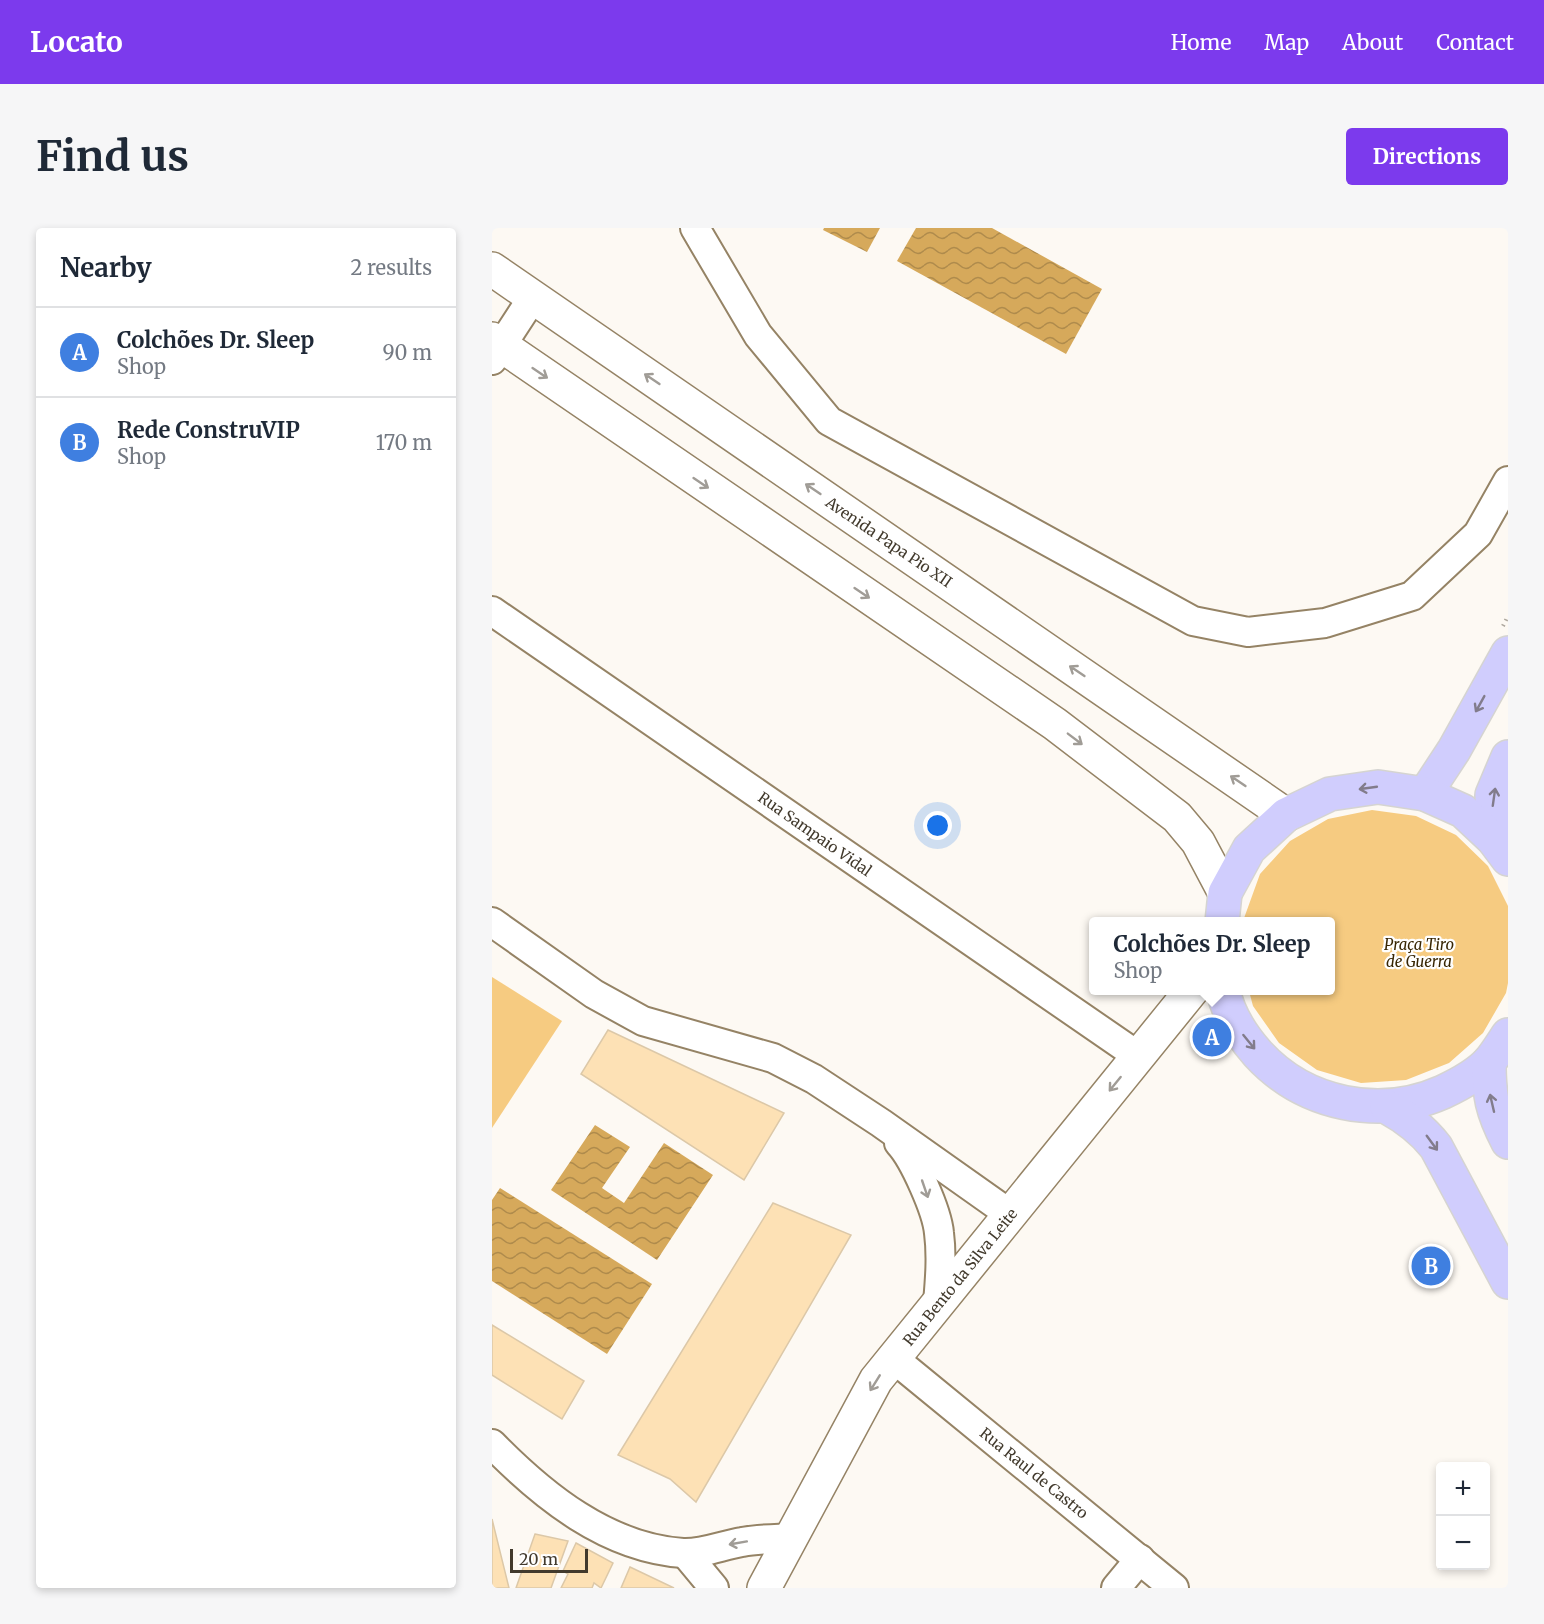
<!DOCTYPE html>
<html lang="en">
<head>
<meta charset="utf-8">
<style>
	body { margin:0; font-family:Merriweather,serif; background:#f6f6f7; color:#1f2937 }
	.controls { position:absolute; right:18px; bottom:18px; display:grid; overflow:hidden; border-radius:6px; box-shadow:0 3px 9px #0003 }
	.controls button { width:54px; height:54px; display:grid; place-items:center; padding:0; border:0; border-bottom:2px solid #e0e1e3; background:#fff; color:#1f2937; font:30px sans-serif }
	.scale { position:absolute; left:18px; bottom:15px; width:78px; box-sizing:border-box; padding-left:6px; border:3px solid #423a2d; border-top:0; font-size:16px; line-height:21px; white-space:nowrap; color:#423a2d; -webkit-text-stroke:4px #fff; paint-order:stroke }
	.you { position:absolute; left:446px; top:598px; width:21px; height:21px; margin:-15px; border:4px solid #fff; border-radius:50%; background:#1a73e8; box-shadow:0 0 0 9px #1a73e833 }
	.badge { display:grid; place-items:center; width:39px; height:39px; border-radius:50%; background:#7c3aed; color:#fff; font-size:20px; font-weight:700 }
	.pin { position:absolute; translate:-50% -50%; border:3px solid #fff; box-shadow:0 2px 6px #0006 }
	.popup { position:absolute; left:597px; top:689px; width:246px; height:78px; box-sizing:border-box; display:grid; place-content:center; border-radius:6px; background:#fff; filter:drop-shadow(0 2px 4px #0005); font-size:20px; white-space:nowrap; color:#747a83 }
	.popup b { font-size:22px; color:#1f2937 }
	.popup::after { content:''; position:absolute; left:50%; top:100%; margin-left:-12px; border:12px solid transparent; border-top-color:#fff }
	.list { margin:0; padding:0; list-style:none }
	h2 { display:flex; justify-content:space-between; align-items:center; height:78px; margin:0; padding:0 24px; font-size:26px }
	h2 small { font-size:20px; font-weight:400; color:#747a83 }
	.list li { display:grid; grid-template-columns:39px 1fr auto; gap:18px; align-items:center; box-sizing:border-box; height:90px; padding:0 24px; border-top:2px solid #e0e1e3 }
	.list b { display:block; font-size:22px; white-space:nowrap }
	.list p { margin:0; font-size:20px; white-space:nowrap; color:#747a83 }
	.list em { font-size:20px; font-style:normal; color:#747a83 }
	.map { position:relative; flex:none; width:1016px; height:1360px; overflow:hidden; border-radius:6px }
	header { display:flex; align-items:center; gap:36px; box-sizing:border-box; height:84px; padding:0 30px; background:#7c3aed; color:#fff }
	header strong { font-size:28px }
	nav { display:flex; gap:33px; margin-inline-start:auto; font-size:21px }
	.intro { display:flex; align-items:center; justify-content:space-between; box-sizing:border-box; height:144px; padding:0 36px }
	h1 { margin:0; font-size:42px }
	.button { padding:15px 27px; border-radius:6px; background:#7c3aed; color:#fff; font-size:21px; font-weight:700 }
	main { display:flex; gap:36px; padding:0 36px }
	aside { flex:1; background:#fff; border-radius:6px; box-shadow:0 3px 9px #0003 }
	.map>svg:first-child { display:block }
	.park { fill:#f6cb81 }
	.water { fill:url(#water-waves) }
	.building { fill:#fde1b5; stroke:#dcc8a8; stroke-width:1.5 }
	.lines { fill:none; stroke-linecap:round; stroke-linejoin:round }
	.street-casing { stroke:#958365; stroke-width:32 }
	.secondary-casing { stroke:#958365; stroke-width:36 }
	.primary-casing { stroke:#d5d4d1; stroke-width:36 }
	.path { stroke:#aea89f; stroke-width:4; stroke-dasharray:1.5 4.5; stroke-linecap:butt }
	.street { stroke:#fff; stroke-width:28 }
	.secondary { stroke:#fff; stroke-width:33 }
	.primary { stroke:#d0cdfd; stroke-width:33 }
	.oneway { stroke:#a09c96 }
	.oneway2 { stroke:#827c8b }
	.labels { text-anchor:middle; dominant-baseline:central; stroke-width:4.5; stroke-linejoin:round; paint-order:stroke }
	.street-label { font-size:15px; fill:#423a2d; stroke:#fff }
	.park-label { font-size:15px; font-style:italic; fill:#382603; stroke:#fff }
</style>
</head>
<body>
<header>
<strong>Locato</strong>
<nav><a>Home</a><a>Map</a><a>About</a><a>Contact</a></nav>
</header>
<div class="intro"><h1>Find us</h1><a class="button">Directions</a></div>
<main>
<aside>
<h2>Nearby<small>2 results</small></h2>
<ul class="list">
<li><span class="badge" style="background:#3f7fe0">A</span><div><b>Colchões Dr. Sleep</b><p>Shop</p></div><em>90 m</em></li>
<li><span class="badge" style="background:#3f7fe0">B</span><div><b>Rede ConstruVIP</b><p>Shop</p></div><em>170 m</em></li>
</ul>
</aside>
<div class="map">
<svg width="1016" height="1360" viewBox="0 0 1016 1360">
	<defs>
		<pattern id="water-waves" width="16" height="10" patternUnits="userSpaceOnUse" patternTransform="scale(1.5)"><rect width="16" height="10" fill="#d6a95b"/><path d="M0 5q4-4 8 0t8 0" fill="none" stroke="#af8b4c"/></pattern>
	</defs>
	<rect width="100%" height="100%" fill="#fdf9f3"/>
	<g class="park">
		<path d="M 880,582 L 924,588 L 964,607 L 996,638 L 1016,678 L 1016,755 L 1014,765 L 991,805 L 957,835 L 914,852 L 869,855 L 825,842 L 787,815 L 761,778 L 757,763 L 838,762 L 838,694 L 751,693 L 768,646 L 798,613 L 836,591 Z"/>
		<path d="M 0,749 L 70,793 L 0,900 Z"/>
	</g>
	<g class="water">
		<path d="M 332,0 L 388,0 L 375,24 L 331,2 Z"/>
		<path d="M 424,0 L 500,0 L 610,61 L 574,126 L 405,33 Z"/>
		<path d="M 103,897 L 138,919 L 110,960 L 132,975 L 172,915 L 221,947 L 165,1032 L 59,962 Z"/>
		<path d="M 8,960 L 160,1056 L 115,1126 L 0,1053 L 0,972 Z"/>
	</g>
	<g class="building">
		<path d="M 116,802 L 292,885 L 252,952 L 89,846 Z"/>
		<path d="M 281,975 L 359,1007 L 204,1274 L 178,1251 L 126,1227 Z"/>
		<path d="M 0,1097 L 92,1153 L 70,1191 L 0,1147 Z"/>
		<path d="M 0,1291 L 17,1360 L 0,1360 Z"/>
		<path d="M 43,1306 L 76,1313 L 59,1360 L 24,1360 Z"/>
		<path d="M 84,1315 L 121,1335 L 109,1360 L 102,1355 L 100,1360 L 69,1360 L 76,1346 L 71,1343 Z"/>
		<path d="M 138,1339 L 182,1360 L 129,1360 Z"/>
	</g>
	<g class="lines">
		<defs>
			<g id="street">
				<path d="M 203,0 L 266,107 L 337,193 L 701,393 L 756,404 L 833,395 L 920,368 L 986,306 L 1016,253"/>
				<path d="M 0,132 L 41,69"/>
				<path d="M 0,383 L 646,828"/>
				<path d="M 0,694 L 102,766 L 151,793 L 281,830 L 322,851 L 389,895 L 519,987"/>
				<path d="M 407,915 C 422,931 445,983 447,1005 C 450,1028 448,1052 446,1075"/>
				<path d="M 401,1130 L 682,1360"/>
				<path d="M 0,1216 C 51,1268 115,1320 191,1325 C 210,1326 231,1317 250,1314 C 266,1311 283,1311 300,1310"/>
				<path d="M 193,1325 L 222,1360"/>
				<path d="M 624,1360 L 648,1331"/>
			</g>
			<g id="secondary">
				<path d="M 0,41 L 794,587"/>
				<path d="M 0,111 L 563,496 L 685,589 L 706,614 L 733,665"/>
				<path d="M 272,1360 L 384,1152 L 700,762"/>
			</g>
			<g id="primary">
				<path d="M 933,566 L 962,522 L 1016,425"/>
				<path d="M 1001,611 L 1000,567 L 1016,529"/>
				<path d="M 730,694 L 733,665 L 757,621 L 794,587 L 838,566 L 886,559 L 933,566 L 971,583 L 1001,611 L 1016,631"/>
				<path d="M 731,762 C 736,786 750,808 766,826 C 813,877 888,892 951,864 C 968,856 985,847 997,834 C 1004,826 1010,816 1016,807"/>
				<path d="M 997,834 C 997,868 1000,883 1016,914"/>
				<path d="M 895,879 C 915,890 930,901 944,919 L 1016,1054"/>
			</g>
		</defs>
		<use href="#street" class="street-casing"/>
		<use href="#secondary" class="secondary-casing"/>
		<use href="#primary" class="primary-casing"/>
		<path class="path" d="M 1011,398 L 1016,388"/>
		<use href="#street" class="street"/>
		<use href="#secondary" class="secondary"/>
		<use href="#primary" class="primary"/>
	</g>
	<defs><path id="oneway-shaft" d="M-6 0H5M1.5-3L5.5 0L1.5 3" fill="none" stroke-width="1.6" stroke-linecap="round" stroke-linejoin="round" transform="scale(1.5)"/></defs>
	<g class="oneway">
		<use href="#oneway-shaft" transform="translate(48 145) rotate(34)"/>
		<use href="#oneway-shaft" transform="translate(160 151) rotate(-146)"/>
		<use href="#oneway-shaft" transform="translate(209 255) rotate(34)"/>
		<use href="#oneway-shaft" transform="translate(321 261) rotate(-146)"/>
		<use href="#oneway-shaft" transform="translate(370 365) rotate(34)"/>
		<use href="#oneway-shaft" transform="translate(585 443) rotate(-146)"/>
		<use href="#oneway-shaft" transform="translate(583 511) rotate(37)"/>
		<use href="#oneway-shaft" transform="translate(746 553) rotate(-146)"/>
		<use href="#oneway-shaft" transform="translate(623 856) rotate(129)"/>
		<use href="#oneway-shaft" transform="translate(433 961) rotate(71)"/>
		<use href="#oneway-shaft" transform="translate(383 1155) rotate(122)"/>
		<use href="#oneway-shaft" transform="translate(246 1315) rotate(170)"/>
	</g>
	<g class="oneway2">
		<use href="#oneway-shaft" transform="translate(988 476) rotate(119)"/>
		<use href="#oneway-shaft" transform="translate(876 560) rotate(172)"/>
		<use href="#oneway-shaft" transform="translate(1002 569) rotate(-82)"/>
		<use href="#oneway-shaft" transform="translate(757 814) rotate(51)"/>
		<use href="#oneway-shaft" transform="translate(1000 875) rotate(-103)"/>
		<use href="#oneway-shaft" transform="translate(940 915) rotate(54)"/>
	</g>
	<g class="labels">
		<g class="street-label">
			<text transform="translate(397 314) rotate(34)">Avenida Papa Pio XII</text>
			<text transform="translate(323 606) rotate(35)">Rua Sampaio Vidal</text>
			<text transform="translate(468 1049) rotate(-51)">Rua Bento da Silva Leite</text>
			<text transform="translate(542 1245) rotate(39)">Rua Raul de Castro</text>
		</g>
		<g class="park-label">
			<text x="927" y="716">Praça Tiro<tspan x="927" dy="17">de Guerra</tspan></text>
		</g>
	</g>
</svg>
<div class="controls">
<button>+</button>
<button>−</button>
</div>
<div class="scale">20 m</div>
<div class="you"></div>
<div class="pin badge" style="left:720px;top:809px;background:#3f7fe0">A</div>
<div class="popup"><b>Colchões Dr. Sleep</b>Shop</div>
<div class="pin badge" style="left:939px;top:1038px;background:#3f7fe0">B</div>
</div>
</main>
</body>
</html>
